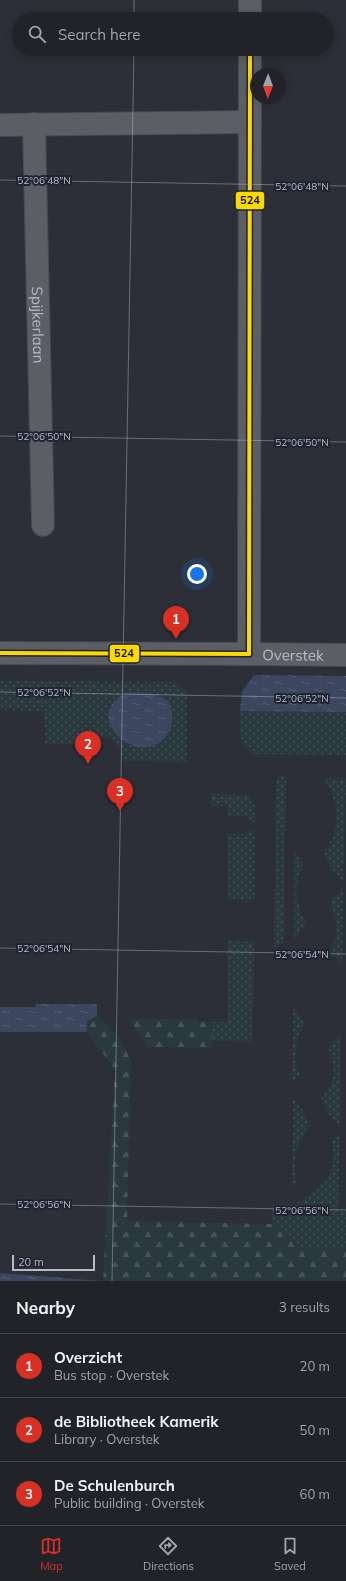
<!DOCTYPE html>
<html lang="en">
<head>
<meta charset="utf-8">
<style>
	body { margin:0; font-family:Mulish,sans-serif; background:#2d2f35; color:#f1f3f6 }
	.compass { position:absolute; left:250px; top:68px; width:36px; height:36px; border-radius:50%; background:#212329; box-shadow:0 2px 10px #0003; rotate:181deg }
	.scale { position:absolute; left:12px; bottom:10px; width:83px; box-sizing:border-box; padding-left:4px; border:2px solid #b7bbc8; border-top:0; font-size:11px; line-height:14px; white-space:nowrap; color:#b7bbc8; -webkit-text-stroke:3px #202432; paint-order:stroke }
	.you { position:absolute; left:197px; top:574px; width:14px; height:14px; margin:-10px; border:3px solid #fff; border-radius:50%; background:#1a73e8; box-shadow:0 0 0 6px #1a73e833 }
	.badge { display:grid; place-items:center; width:26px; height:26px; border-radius:50%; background:#d93025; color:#fff; font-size:13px; font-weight:700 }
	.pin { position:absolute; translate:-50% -33px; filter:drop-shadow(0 1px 2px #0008) }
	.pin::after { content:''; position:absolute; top:21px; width:14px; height:12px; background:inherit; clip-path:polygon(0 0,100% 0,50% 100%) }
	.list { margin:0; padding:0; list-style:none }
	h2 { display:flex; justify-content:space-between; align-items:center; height:52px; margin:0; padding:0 16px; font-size:17px }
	h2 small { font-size:13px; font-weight:400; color:#a2a4a8 }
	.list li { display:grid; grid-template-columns:26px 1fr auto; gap:12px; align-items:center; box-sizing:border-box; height:64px; padding:0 16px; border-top:1px solid #3e4046 }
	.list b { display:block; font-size:15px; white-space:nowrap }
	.list p { margin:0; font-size:13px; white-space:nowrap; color:#a2a4a8 }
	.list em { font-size:13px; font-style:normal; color:#a2a4a8 }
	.icon { flex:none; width:22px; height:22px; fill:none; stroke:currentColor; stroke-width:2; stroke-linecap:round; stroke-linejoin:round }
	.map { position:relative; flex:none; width:346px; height:1281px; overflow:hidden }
	.search { position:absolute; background:#212329; box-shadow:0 2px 10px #0003; left:12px; right:12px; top:12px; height:44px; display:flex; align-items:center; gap:10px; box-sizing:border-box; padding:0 14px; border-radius:22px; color:#a2a4a8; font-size:15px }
	.sheet { height:244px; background:#212329 }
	nav { display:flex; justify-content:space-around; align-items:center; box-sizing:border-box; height:56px; border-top:1px solid #3e4046; background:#212329; font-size:11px; color:#a2a4a8 }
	nav a { display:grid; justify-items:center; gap:2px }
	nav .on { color:#d93025 }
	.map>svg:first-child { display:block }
	.grass { fill:url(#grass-dots) }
	.forest { fill:url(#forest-firs) }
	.water { fill:url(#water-ripples) }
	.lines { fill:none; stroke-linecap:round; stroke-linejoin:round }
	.minor-casing { stroke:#484a50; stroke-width:24 }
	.tertiary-casing { stroke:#484a50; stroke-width:24 }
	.minor { stroke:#5c5e66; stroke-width:22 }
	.tertiary { stroke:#5c5e66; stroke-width:22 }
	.bus-1-casing { stroke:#202432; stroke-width:7 }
	.bus-1 { stroke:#fcd900; stroke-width:4 }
	.ticks { fill:none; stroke:#b7bbc8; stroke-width:1; stroke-opacity:0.45 }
	.labels { text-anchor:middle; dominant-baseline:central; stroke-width:4; stroke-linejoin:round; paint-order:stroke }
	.street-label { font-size:15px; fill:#b7bbc8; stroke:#202432 }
	.ticks-label { font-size:10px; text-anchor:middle; fill:#b7bbc8; stroke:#202432; stroke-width:4; stroke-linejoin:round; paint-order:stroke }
	.line-badge { stroke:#202432; stroke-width:1.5 }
	.pale-badge-label { font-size:11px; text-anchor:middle; font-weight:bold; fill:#111 }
</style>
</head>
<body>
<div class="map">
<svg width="346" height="1281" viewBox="0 0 346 1281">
	<defs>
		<pattern id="grass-dots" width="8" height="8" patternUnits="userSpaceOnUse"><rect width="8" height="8" fill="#2a393d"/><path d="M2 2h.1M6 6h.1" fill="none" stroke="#475458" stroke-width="1.8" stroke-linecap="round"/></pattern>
		<pattern id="forest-firs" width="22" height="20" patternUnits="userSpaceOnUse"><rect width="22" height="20" fill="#2a393d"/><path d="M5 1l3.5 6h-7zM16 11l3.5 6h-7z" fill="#475458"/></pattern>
		<pattern id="water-ripples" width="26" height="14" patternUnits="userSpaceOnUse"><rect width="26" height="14" fill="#3c465f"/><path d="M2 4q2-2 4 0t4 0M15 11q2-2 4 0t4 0" fill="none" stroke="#565f74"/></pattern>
	</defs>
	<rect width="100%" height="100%" fill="#2c2f37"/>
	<g class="grass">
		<path d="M 0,681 L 176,682 L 187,692 L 187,762 L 121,761 L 121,749 L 110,738 L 88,737 L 87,744 L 45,744 L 44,711 L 0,710 Z"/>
		<path d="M 240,711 L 346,712 L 346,755 L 253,754 C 236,742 240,730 240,711 Z"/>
		<path d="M 282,775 L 286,776 L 284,942 L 274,949 L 276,782 L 278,777 Z"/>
		<path d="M 323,778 L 346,779 L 343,881 L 333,871 L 323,852 C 342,834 339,797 323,778 Z"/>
		<path d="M 211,794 L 249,795 L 255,806 L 256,822 L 249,822 L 249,816 L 227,816 L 227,806 L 211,806 Z"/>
		<path d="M 249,831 L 255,831 L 255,900 L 227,899 L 227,834 L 249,834 Z"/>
		<path d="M 294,851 L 304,865 C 294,881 296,907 306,923 L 294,940 Z"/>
		<path d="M 343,887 L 342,965 L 329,951 C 340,937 336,917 330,902 Z"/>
		<path d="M 227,941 L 254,942 L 253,1039 L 249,1042 L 212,1041 L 213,1022 L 227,1022 Z"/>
		<path d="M 293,1007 L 305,1024 C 296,1036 292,1060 300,1074 L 292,1082 Z"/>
		<path d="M 341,1034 L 340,1127 L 328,1113 L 321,1097 C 336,1087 337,1065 327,1050 L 331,1044 Z"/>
		<path d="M 293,1098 L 305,1114 L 309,1127 C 296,1141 292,1164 297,1183 L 292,1188 Z"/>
		<path d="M 340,1135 L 338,1211 L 346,1211 L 346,1249 L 299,1248 L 272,1224 L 272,1205 L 295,1204 L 313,1192 L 329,1177 L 334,1157 L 332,1141 Z"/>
	</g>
	<g class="forest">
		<path d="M 97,1016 L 120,1038 L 131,1061 L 127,1221 L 272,1224 L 299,1248 L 346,1249 L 346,1281 L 103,1281 L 115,1070 L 109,1061 L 86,1032 L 87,1021 Z"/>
		<path d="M 129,1019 L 198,1019 L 198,1022 L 213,1022 L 212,1048 L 148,1047 Z"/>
	</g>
	<g class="water">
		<path d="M 254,675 L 346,676 L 346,712 L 240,711 L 242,692 Z"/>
		<path d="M 151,693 L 168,700 C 173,713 175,723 167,735 C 141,772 81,717 123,695 C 130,691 143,693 151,693 Z"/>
		<path d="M 36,1004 L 97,1004 L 97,1016 L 87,1021 L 86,1032 L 0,1032 L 0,1007 L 35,1007 Z"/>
		<path d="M 0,1273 L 103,1281 L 104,1281 L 0,1281 Z"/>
	</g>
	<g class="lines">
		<defs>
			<g id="minor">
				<path id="s1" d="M 34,124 L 43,525"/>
				<path d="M 0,125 L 250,122"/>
				<path id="s2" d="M 249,654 L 346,655"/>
			</g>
			<g id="tertiary">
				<path d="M 250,0 L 250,19"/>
				<path d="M 0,653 L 249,654 L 250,49"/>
			</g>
		</defs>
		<use href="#minor" class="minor-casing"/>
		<use href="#tertiary" class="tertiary-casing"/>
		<use href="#minor" class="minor"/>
		<use href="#tertiary" class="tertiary"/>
		<defs>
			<g id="bus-1">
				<path d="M 0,653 L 249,654"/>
				<path d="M 249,654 L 250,49"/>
			</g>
		</defs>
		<use href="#bus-1" class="bus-1-casing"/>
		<use href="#bus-1" class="bus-1"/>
	</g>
	<path class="ticks" d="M 134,19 L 134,0M 0,180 L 346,186M 0,436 L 346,442M 0,692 L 346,698M 0,948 L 346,954M 0,1204 L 346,1210M 112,1281 L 134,49"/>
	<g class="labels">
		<g class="street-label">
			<text stroke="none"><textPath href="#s1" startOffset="201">Spijkerlaan</textPath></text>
			<text stroke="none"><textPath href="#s2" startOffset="44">Overstek</textPath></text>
		</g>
	</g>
	<g class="ticks-label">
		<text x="44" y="184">52°06'48"N</text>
		<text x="302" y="190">52°06'48"N</text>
		<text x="44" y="440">52°06'50"N</text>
		<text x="302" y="446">52°06'50"N</text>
		<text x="44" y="696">52°06'52"N</text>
		<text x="302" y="702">52°06'52"N</text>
		<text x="44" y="952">52°06'54"N</text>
		<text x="302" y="958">52°06'54"N</text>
		<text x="44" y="1208">52°06'56"N</text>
		<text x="302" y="1214">52°06'56"N</text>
	</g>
	<g class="line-badge">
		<rect x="235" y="191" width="30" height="19" rx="4" fill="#fcd900"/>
		<rect x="109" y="644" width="31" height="19" rx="4" fill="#fcd900"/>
	</g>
	<g class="pale-badge-label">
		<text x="250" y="204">524</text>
		<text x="124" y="657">524</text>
	</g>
</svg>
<svg class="compass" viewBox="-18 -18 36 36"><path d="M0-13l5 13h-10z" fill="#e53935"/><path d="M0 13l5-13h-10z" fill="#a2a4a8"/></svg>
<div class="scale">20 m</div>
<div class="you"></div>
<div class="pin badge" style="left:176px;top:639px">1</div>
<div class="pin badge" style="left:88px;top:764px">2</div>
<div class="pin badge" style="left:120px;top:811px">3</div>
<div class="search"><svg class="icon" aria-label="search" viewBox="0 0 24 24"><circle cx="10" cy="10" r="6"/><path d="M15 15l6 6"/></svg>Search here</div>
</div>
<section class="sheet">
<h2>Nearby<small>3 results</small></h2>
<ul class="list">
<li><span class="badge">1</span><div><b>Overzicht</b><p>Bus stop · Overstek</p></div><em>20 m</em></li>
<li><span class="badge">2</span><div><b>de Bibliotheek Kamerik</b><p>Library · Overstek</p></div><em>50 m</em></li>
<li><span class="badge">3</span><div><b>De Schulenburch</b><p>Public building · Overstek</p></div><em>60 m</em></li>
</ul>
</section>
<nav>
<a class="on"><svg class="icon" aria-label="map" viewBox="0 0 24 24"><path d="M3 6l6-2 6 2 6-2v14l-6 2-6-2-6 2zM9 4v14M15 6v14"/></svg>Map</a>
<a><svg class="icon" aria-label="directions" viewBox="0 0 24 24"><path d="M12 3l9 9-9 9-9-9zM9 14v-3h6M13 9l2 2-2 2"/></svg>Directions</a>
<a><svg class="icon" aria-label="saved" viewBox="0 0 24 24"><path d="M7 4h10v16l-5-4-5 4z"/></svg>Saved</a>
</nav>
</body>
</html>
